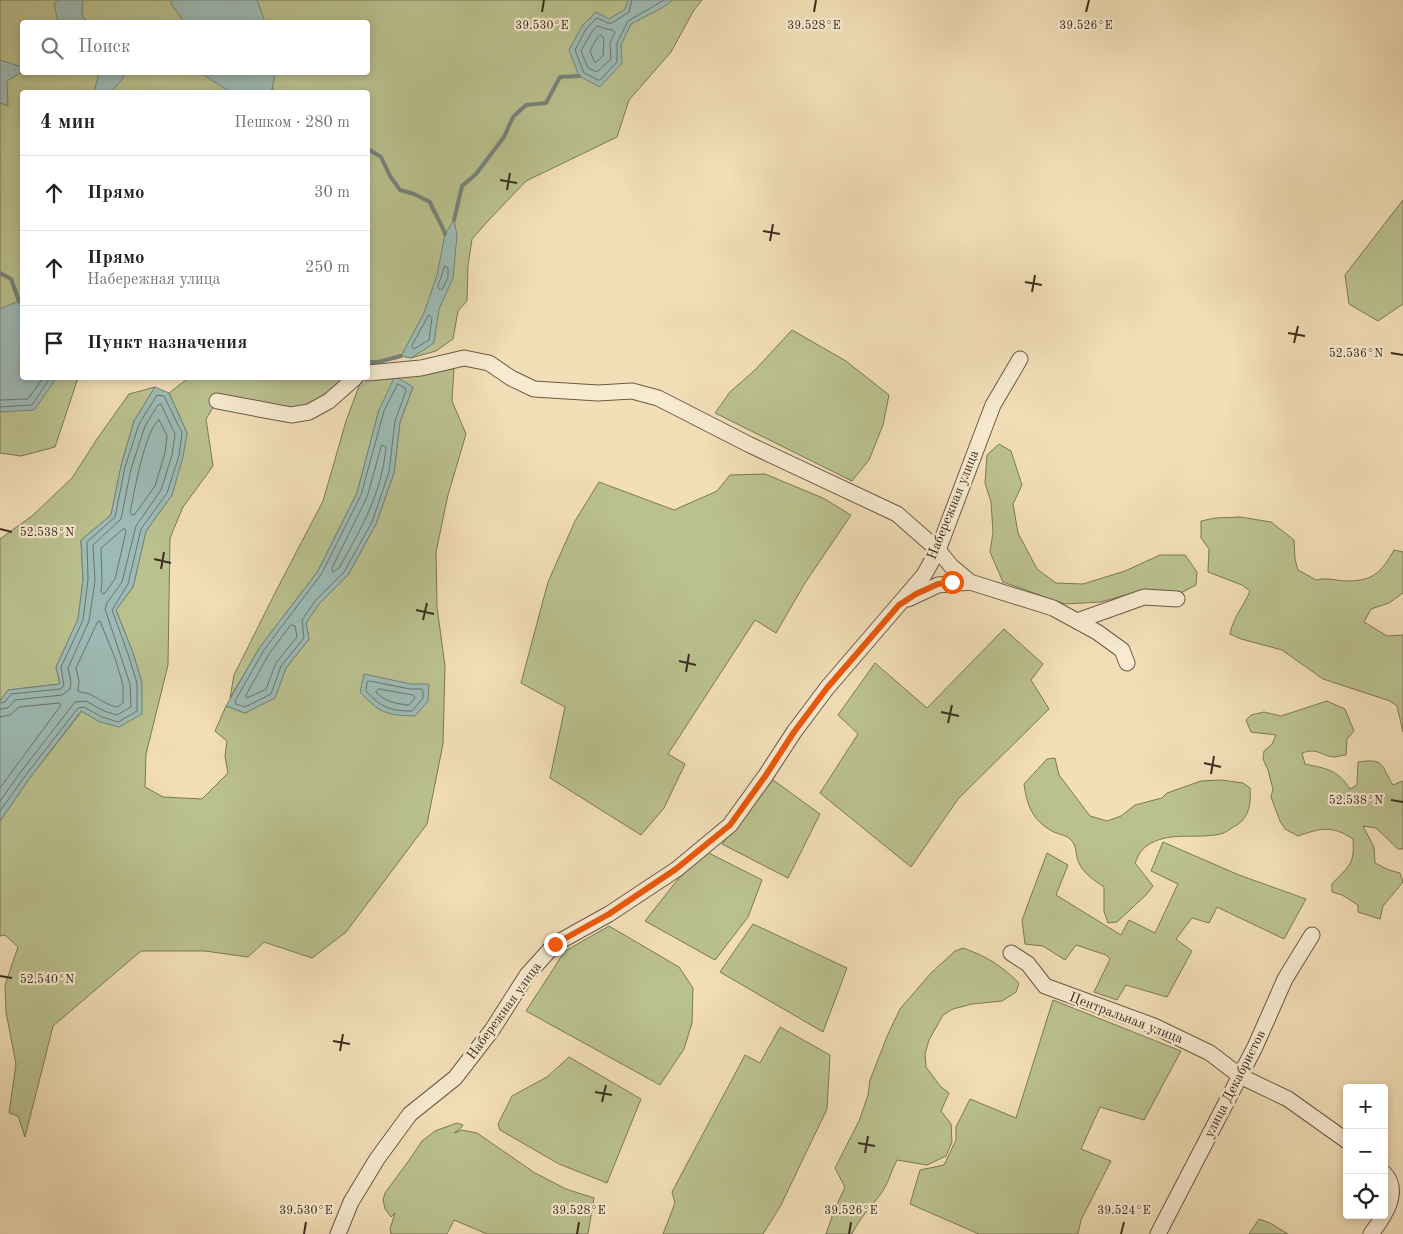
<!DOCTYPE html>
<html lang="ru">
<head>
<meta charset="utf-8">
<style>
	body { margin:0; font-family:"Old Standard TT",serif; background:#f6f6f6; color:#222 }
	.controls { position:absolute; right:15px; bottom:15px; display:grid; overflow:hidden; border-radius:5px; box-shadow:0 2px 8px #0003 }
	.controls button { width:45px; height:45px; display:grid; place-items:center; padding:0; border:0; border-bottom:1px solid #e0e0e0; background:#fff; color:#222; font:25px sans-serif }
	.stop { position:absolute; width:15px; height:15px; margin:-11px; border:4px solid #ea580c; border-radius:50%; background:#fff }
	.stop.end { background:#ea580c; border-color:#fff; box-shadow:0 1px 5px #0008 }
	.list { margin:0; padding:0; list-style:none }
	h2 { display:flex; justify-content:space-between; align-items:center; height:65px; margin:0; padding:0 20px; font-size:21px }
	h2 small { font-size:16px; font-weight:400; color:#767676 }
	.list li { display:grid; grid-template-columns:32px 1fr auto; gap:15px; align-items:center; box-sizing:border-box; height:75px; padding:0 20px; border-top:1px solid #e0e0e0 }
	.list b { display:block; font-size:19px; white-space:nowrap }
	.list p { margin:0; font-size:16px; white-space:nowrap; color:#767676 }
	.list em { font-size:16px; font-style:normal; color:#767676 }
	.icon { flex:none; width:28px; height:28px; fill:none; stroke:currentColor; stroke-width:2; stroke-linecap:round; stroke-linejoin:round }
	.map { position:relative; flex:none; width:1403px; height:1234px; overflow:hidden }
	.search { position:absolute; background:#fff; box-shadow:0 2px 8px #0003; left:20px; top:20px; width:350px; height:55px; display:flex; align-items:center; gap:12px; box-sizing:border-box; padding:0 18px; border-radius:5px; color:#767676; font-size:19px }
	.panel { position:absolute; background:#fff; box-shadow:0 2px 8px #0003; left:20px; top:90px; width:350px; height:290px; border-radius:5px }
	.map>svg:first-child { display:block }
	.green { fill:#bac18f; stroke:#7b7858; fill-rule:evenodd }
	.water { fill:#9dbbb6; stroke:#76837a }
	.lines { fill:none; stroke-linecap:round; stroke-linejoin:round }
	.shore { stroke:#6c746b; stroke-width:1 }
	.stream { stroke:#76837a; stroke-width:4 }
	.minor-casing { stroke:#6a5a46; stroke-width:17 }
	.minor { stroke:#f7ead0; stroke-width:15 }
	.route { stroke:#ea580c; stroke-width:6 }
	.ticks { fill:none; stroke:#3c2e20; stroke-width:2 }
	.labels { text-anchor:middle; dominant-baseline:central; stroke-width:4.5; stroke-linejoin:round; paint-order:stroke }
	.street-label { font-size:14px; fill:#3c2e20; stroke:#f7ead0 }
	.ticks-label { font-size:12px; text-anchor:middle; fill:#3c2e20; stroke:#f7ead0; stroke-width:4.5; stroke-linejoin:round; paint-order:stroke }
</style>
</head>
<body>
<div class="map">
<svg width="1403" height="1234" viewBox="0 0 1403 1234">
	<rect width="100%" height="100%" fill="#f2deb7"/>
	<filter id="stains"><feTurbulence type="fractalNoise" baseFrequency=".004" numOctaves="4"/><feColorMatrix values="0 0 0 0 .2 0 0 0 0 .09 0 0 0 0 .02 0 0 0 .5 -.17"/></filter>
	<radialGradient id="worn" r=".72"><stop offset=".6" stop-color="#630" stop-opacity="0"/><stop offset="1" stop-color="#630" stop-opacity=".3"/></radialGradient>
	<g class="green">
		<path d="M 0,0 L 702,0 L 694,10 L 671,52 L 629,100 L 617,137 L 526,181 L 487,222 L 472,239 L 468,266 L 467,301 L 458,311 L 453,339 L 436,351 L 411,358 L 401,356 L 378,362 L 368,362 L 368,92 L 22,92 L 22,378 L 78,378 L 55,447 L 21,456 L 0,453 ZM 22,22 L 368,22 L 368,72 L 22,72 Z"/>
		<path d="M 1403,200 L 1403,304 L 1378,321 L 1349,304 L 1345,275 Z"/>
		<path d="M 792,330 L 846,361 L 889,395 L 883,425 L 869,460 L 852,481 L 715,413 L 730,392 L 755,370 Z"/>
		<path d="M 454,369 L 452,401 L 466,434 L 448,495 L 436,552 L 437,607 L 445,666 L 443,744 L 427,824 L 346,932 L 312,958 L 264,942 L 248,957 L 205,951 L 141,951 L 53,1026 L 25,1137 L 18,1116 L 9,1113 L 16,1064 L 6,1012 L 5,985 L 18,947 L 5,935 L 0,936 L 0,821 L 29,779 L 82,711 L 100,722 L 142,683 L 133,653 L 116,610 L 133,587 L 146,531 L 172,495 L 187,433 L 169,393 L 186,380 L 178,378 L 346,378 L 306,413 L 217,401 L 206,419 L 213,466 L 183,507 L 170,538 L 168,665 L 146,754 L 145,787 L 163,797 L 202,799 L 228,773 L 225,756 L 227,741 L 215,731 L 226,706 L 245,713 L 275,697 L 286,668 L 309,639 L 306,623 L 319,604 L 348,575 L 376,524 L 394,473 L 400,422 L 413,387 L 379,410 L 357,493 L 318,571 L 260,647 L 230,698 L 234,675 L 275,593 L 323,501 L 346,421 L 362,378 L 419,370 Z"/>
		<path d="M 155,387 L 134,421 L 121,466 L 111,515 L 81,540 L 83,580 L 78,620 L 56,667 L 60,684 L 8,690 L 0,701 L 0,539 L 32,516 L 72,478 L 97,439 L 129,394 Z"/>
		<path d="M 999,444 L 1011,451 L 1022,485 L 1013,504 L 1018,533 L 1037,569 L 1056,583 L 1083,584 L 1125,571 L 1160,555 L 1185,555 L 1197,572 L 1196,585 L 1177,595 L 1146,589 L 1101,602 L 1065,604 L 1003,582 L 990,552 L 993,532 L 991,502 L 985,483 L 987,455 Z"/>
		<path d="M 765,474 L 823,498 L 851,515 L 805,583 L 776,633 L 755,620 L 668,754 L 685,764 L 664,808 L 641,835 L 550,778 L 565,707 L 521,683 L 548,582 L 575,521 L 599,482 L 674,510 L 717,491 L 730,475 Z"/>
		<path d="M 1240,517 L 1271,522 L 1294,540 L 1295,559 L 1298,570 L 1316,580 C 1328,577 1336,581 1348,581 C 1374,581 1382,571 1394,550 L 1403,552 L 1403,593 L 1389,603 L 1371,609 L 1364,622 L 1387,636 L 1403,635 L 1403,732 L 1397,706 L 1390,701 L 1323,679 L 1282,650 L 1241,639 L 1230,634 C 1233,617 1244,606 1250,591 L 1242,585 L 1208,572 L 1209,549 L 1201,538 L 1201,521 L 1215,518 Z"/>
		<path d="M 1004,629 L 1043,664 L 1031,680 L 1049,709 L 958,799 L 911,867 L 820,793 L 858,734 L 838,715 L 875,663 L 927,708 Z"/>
		<path d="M 1327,701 L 1345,709 L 1354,731 L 1347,739 L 1346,755 C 1342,755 1337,757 1334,757 C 1321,756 1318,747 1302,753 L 1305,764 C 1327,769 1337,769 1350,789 L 1357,785 L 1358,762 C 1386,758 1380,765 1393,785 L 1403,781 L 1403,849 L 1398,849 L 1376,828 L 1363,826 L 1374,847 L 1375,863 L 1389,870 L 1400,873 L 1403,882 L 1383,906 L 1380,919 L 1358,912 L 1358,905 L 1342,895 L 1332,892 L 1332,884 C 1348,866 1355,866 1353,839 C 1332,825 1321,828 1298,836 L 1285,829 L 1280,821 L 1271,797 L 1273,789 L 1268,770 L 1263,759 L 1264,751 L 1272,744 L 1276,735 L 1251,732 L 1246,720 L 1251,715 L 1264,712 L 1281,716 Z"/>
		<path d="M 1055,758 L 1059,775 L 1090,816 L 1107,821 L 1121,816 L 1135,805 L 1162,798 L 1167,793 L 1201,781 L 1221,780 L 1243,783 L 1250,788 C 1251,802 1250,816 1237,825 C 1231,828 1226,833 1220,834 C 1195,840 1163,829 1142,850 C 1139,853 1137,859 1135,863 L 1153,886 L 1146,895 L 1117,922 L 1108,923 L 1104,911 L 1104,887 C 1095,881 1083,873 1079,863 C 1075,856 1078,846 1070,839 C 1066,835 1057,834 1052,831 C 1032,820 1027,805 1024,784 L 1047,759 Z"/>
		<path d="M 773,780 L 820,814 L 788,878 L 722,844 Z"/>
		<path d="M 1163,842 L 1239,875 L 1306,899 L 1284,939 L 1217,907 L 1209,923 L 1192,918 L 1176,939 L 1192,951 L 1167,997 L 1126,985 L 1117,1000 L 1094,992 L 1110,959 L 1106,955 L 1076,945 L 1065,960 L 1043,946 L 1025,944 L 1022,920 L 1047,853 L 1068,865 L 1056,895 L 1121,935 L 1129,920 L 1155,933 L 1178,884 L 1151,871 Z"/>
		<path d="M 707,852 L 762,880 L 748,917 L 715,960 L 645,921 L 679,878 Z"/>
		<path d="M 753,924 L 847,968 L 823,1032 L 720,972 Z"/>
		<path d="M 609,926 L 679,967 L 693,988 L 692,1023 L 684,1049 L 660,1085 L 526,1011 L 565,951 Z"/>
		<path d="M 963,948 C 986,956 1002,966 1019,983 L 1016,992 L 1002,1001 L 972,1004 L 953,1009 L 943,1015 L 929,1040 L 925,1054 L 926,1067 L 940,1086 L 949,1093 L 941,1111 L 951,1124 L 952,1142 L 946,1156 L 927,1165 L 897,1160 C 891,1171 888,1185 880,1195 C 870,1208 859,1219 852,1234 L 826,1234 L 834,1211 L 845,1187 L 835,1168 L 859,1121 L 868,1095 L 870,1080 L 888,1034 L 900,1009 L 931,973 L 955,951 Z"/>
		<path d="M 1053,1000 L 1181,1051 L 1144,1120 L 1100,1107 L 1081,1149 L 1111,1161 L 1081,1220 L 1078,1234 L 979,1234 L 910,1204 L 920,1170 L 944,1165 L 956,1140 L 956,1127 L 970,1099 L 1016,1118 Z"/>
		<path d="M 780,1027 L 830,1055 L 827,1109 L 780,1207 L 763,1234 L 663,1234 L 675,1203 L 672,1192 L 745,1055 L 760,1063 Z"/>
		<path d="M 569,1057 L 641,1099 L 607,1183 L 559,1164 L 500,1130 L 498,1124 L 512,1096 L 547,1077 Z"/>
		<path d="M 457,1123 L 463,1125 L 461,1128 L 454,1133 L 462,1130 L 477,1133 L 535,1173 L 566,1189 L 594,1198 L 588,1234 L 487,1234 L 454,1220 L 447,1234 L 391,1234 L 390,1229 L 395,1213 L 391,1217 L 385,1209 L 383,1200 L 385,1193 L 410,1159 L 422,1141 L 435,1131 Z"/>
		<path d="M 1259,1219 L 1270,1223 L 1288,1234 L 1249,1234 Z"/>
	</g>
	<g class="water">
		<path d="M 59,0 L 83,0 L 82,15 L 87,22 L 58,22 L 54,4 Z"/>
		<path d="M 171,0 L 257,0 L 265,22 L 184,22 L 171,4 Z"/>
		<path d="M 628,0 L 673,0 L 662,8 L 631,24 L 621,45 L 622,63 L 600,87 L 579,76 L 569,50 L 582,26 L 596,12 L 609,19 L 625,9 Z"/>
		<path d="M 0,60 L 22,67 L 22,72 L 7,81 L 8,106 L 0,103 Z"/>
		<path d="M 99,73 L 99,72 L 124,73 L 123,78 L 111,92 L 94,92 Z"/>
		<path d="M 201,73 L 275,73 L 272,91 L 266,92 L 230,92 Z"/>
		<path d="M 454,220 L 457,235 L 453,278 L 439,309 L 434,343 L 411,358 L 401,356 L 424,313 L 437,275 L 445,234 Z"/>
		<path d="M 19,301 L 22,304 L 22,378 L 55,378 L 53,383 L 34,410 L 0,412 L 0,309 Z"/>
		<path d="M 395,376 L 413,387 L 400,422 L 394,473 L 376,524 L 348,575 L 319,604 L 306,623 L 309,639 L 286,668 L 275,698 L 245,713 L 226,706 L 260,647 L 318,571 L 357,493 L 379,410 Z"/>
		<path d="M 155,387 L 169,393 L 187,433 L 183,457 L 172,495 L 146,531 L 133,587 L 116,610 L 133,653 L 142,683 L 142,714 L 119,727 L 100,722 L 81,711 L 29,779 L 0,821 L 0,701 L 8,690 L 60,684 L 56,667 L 78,619 L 83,580 L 81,540 L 111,515 L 121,466 L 134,421 Z"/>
		<path d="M 364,674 L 411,684 L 429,684 L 428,701 L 415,716 C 385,715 380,713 360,692 Z"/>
	</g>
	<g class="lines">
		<g class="shore">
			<path d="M 632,0 L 629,12 L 612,23 L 608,23 L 597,18 L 586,29 L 575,50 L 584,73 L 598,80 L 600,80 L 617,62 L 617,43 L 628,21 L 664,0"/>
			<path d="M 598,26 L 606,29 L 613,30 L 615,32 L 610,43 L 611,59 L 597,72 L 588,68 L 581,51 L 591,33 Z"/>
			<path d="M 601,35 L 604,38 L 603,56 L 595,63 L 590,51 L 597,38 Z"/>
			<path d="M 445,266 L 448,268 L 448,277 L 443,288 L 440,290 L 438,287 Z"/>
			<path d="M 429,315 L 432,318 L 429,340 L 414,349 L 412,346 Z"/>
			<path d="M 398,384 L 405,388 L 406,391 L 395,421 L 389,472 L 372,522 L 344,572 L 315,601 L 302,620 L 304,638 L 281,666 L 271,694 L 245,707 L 236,704 L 235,701 L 264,650 L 322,573 L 361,495 L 384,411 Z"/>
			<path d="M 0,400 L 28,399 L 43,378"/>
			<path d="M 0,407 L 32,405 L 50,378"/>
			<path d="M 159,420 L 167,436 L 165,453 L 155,486 L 135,514 L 132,515 L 130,512 C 134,494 145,429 159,420 Z"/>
			<path d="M 382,445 L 386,447 C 382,493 361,529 339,568 L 333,572 L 332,568 L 367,497 Z"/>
			<path d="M 125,529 L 126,532 L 115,579 L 105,593 L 103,594 L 101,592 L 102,580 L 101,548 L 122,530 Z"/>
			<path d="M 100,621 L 115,658 L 123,685 L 123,703 L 117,707 C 106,705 99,698 89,694 C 85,692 81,693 78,691 L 79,681 L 76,668 L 97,623 Z"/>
			<path d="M 291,625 L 295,626 L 297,637 L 276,663 L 266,689 L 247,698 L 246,695 L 269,654 Z"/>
			<path d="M 370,681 L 410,689 L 422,689 L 423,691 L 423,698 L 412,711 C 390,711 381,707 366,691 L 367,682 Z"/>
			<path d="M 379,689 L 413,695 L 415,698 L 409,705 C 397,704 385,702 376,692 Z"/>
			<path d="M 0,703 L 5,702 L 11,694 L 60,689 L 64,686 L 61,667 L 83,620 L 88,580 L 87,542 L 115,517 L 125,467 L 139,424 L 157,395 L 164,396 L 182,433 L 179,456 L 167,493 L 141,529 L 128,584 L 112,610 L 128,654 L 137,683 L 137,711 L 118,722 L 102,717 L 84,707 L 78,708 L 25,776 L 0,811"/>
			<path d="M 0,709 L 8,708 L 15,700 L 62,695 L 70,689 L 71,682 L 68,668 L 89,621 L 95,581 L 93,545 L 121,519 L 131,469 L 145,426 L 158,405 L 161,404 L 175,434 L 172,455 L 161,490 L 136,526 L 122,582 L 107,603 L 105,609 L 130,684 L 131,707 L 117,715 L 104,711 L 86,701 L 75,702 L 20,773 L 0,801"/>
			<path d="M 0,717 L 10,715 L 19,707 L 59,703 L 61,705 L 0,788"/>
		</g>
		<g class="stream">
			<path d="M 272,91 L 275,92"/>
			<path d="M 368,149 L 381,157 L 390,176 L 400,190 L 414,194 L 430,202 C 434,213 441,222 445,234"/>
			<path d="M 454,220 L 462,186 L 476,174 L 504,137 L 513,117 L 526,105 L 546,103 L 560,77 L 579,76"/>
			<path d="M 0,273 L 11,279 L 19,301 L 22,304"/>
			<path d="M 368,362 L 378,362 L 401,356"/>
		</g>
		<defs>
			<g id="minor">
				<path d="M 368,373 L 421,368 L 464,358 L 489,363 L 511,378 L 534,389 L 598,393 L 632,391 L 658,398 L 750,445 L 897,514 L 938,550 L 951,566 L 970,582 L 1053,608 L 1097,632 L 1122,650 L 1127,663"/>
				<path d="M 217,401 L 291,415 L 309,412 L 329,401 L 355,378"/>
				<path d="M 908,599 L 938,585 L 970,582"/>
				<path d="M 1077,621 L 1144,597 L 1177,599"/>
				<path d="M 1011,953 L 1028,964 L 1045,986 L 1154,1026 L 1210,1053 L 1240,1076 L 1288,1099 L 1347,1141"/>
				<path d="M 338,1234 L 351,1202 L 377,1159 L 410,1114 L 455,1078 L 492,1030 L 527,975 L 555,944 L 609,914 L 677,869 L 730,825 L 766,775 L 794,732 L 827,688 L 924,575 L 938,550 L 993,405 L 1020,359"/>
				<path d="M 1158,1234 L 1255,1047 L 1285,979 L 1312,935"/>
				<path d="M 1371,1234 C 1383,1218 1402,1192 1384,1173"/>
			</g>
		</defs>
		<use href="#minor" class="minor-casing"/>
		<use href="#minor" class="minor"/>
	</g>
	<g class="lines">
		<path class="route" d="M 555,944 L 609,914 L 676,869 L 730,825 L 766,775 L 794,732 L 827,688 L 899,605 L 916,594 L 938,584 L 952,582"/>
	</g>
	<path class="ticks" d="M 542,12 L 544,0M 814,12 L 816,0M 1086,12 L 1089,0M 500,180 L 517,183M 507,190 L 510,173M 763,231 L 780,234M 770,241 L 773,224M 1025,282 L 1042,285M 1032,292 L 1035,275M 1288,333 L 1305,336M 1294,343 L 1298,326M 1391,353 L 1403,355M 0,529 L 12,532M 154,559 L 171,563M 161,569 L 164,552M 416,610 L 434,614M 423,620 L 427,603M 679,661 L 696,665M 686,672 L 689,654M 941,712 L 959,716M 948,723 L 952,705M 1204,763 L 1221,767M 1211,774 L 1214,756M 1391,800 L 1403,802M 0,976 L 12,978M 333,1041 L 350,1044M 340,1051 L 343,1034M 595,1092 L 612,1095M 602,1102 L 606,1085M 858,1143 L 875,1146M 865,1153 L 868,1136M 304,1234 L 306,1222M 577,1234 L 579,1222M 849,1234 L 851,1222M 1121,1234 L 1124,1222"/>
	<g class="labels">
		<g class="street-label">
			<text transform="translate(953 505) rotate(-68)">Набережная улица</text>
			<text transform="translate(504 1011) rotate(-54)">Набережная улица</text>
			<text transform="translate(1126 1018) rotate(21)">Центральная улица</text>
			<text transform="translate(1235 1084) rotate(-63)">улица Декабристов</text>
		</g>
	</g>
	<g class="ticks-label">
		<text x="542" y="29">39.530°E</text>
		<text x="814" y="29">39.528°E</text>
		<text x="1086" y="29">39.526°E</text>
		<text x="1356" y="357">52.536°N</text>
		<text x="47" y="536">52.538°N</text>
		<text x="1356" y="804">52.538°N</text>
		<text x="47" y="983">52.540°N</text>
		<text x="306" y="1214">39.530°E</text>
		<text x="579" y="1214">39.528°E</text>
		<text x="851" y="1214">39.526°E</text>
		<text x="1124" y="1214">39.524°E</text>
	</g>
	<rect width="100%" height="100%" filter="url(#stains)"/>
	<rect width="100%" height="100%" fill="url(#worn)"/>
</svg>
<div class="controls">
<button>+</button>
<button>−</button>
<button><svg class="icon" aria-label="locate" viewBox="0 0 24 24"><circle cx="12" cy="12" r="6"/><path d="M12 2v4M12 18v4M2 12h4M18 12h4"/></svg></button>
</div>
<div class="stop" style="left:952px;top:582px"></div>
<div class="stop end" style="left:555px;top:944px"></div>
<div class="search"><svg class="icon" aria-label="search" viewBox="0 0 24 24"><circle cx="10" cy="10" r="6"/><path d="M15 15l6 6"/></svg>Поиск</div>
<section class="panel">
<h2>4 мин<small>Пешком · 280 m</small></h2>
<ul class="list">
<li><svg class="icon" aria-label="ahead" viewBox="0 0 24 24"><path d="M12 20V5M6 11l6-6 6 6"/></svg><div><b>Прямо</b></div><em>30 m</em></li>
<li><svg class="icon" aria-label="ahead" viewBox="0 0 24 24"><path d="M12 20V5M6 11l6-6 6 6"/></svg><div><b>Прямо</b><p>Набережная улица</p></div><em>250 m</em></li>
<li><svg class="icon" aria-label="arrive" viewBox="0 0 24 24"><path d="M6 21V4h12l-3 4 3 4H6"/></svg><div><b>Пункт назначения</b></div></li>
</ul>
</section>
</div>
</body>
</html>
